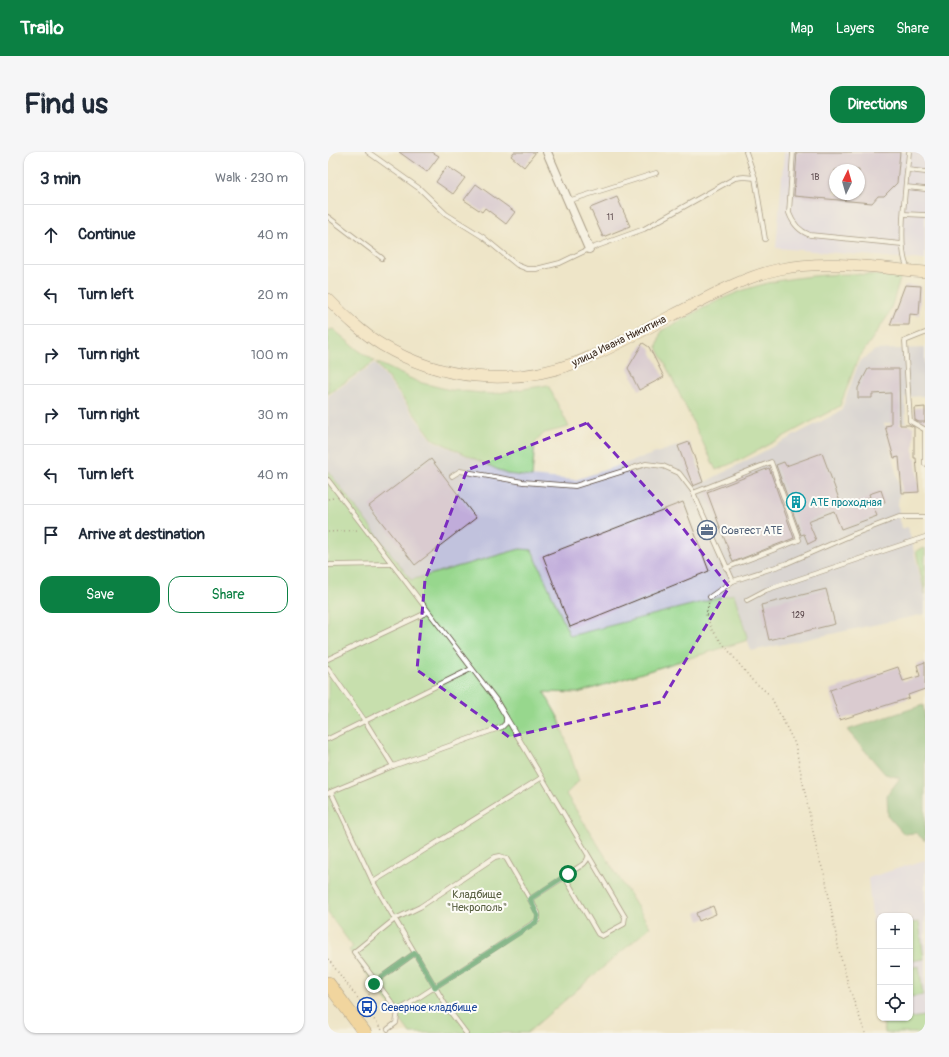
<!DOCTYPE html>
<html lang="en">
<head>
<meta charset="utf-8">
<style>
	body { margin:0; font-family:Pangolin,sans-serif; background:#f6f6f7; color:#1f2937 }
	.controls { position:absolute; right:12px; bottom:12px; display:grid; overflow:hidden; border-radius:8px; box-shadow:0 1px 3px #0004 }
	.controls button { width:36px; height:36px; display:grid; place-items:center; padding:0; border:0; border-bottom:1px solid #e0e1e3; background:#fff; color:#1f2937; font:20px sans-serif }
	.compass { position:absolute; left:501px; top:12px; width:36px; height:36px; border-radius:50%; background:#fff; box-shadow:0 1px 3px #0004; rotate:5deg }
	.stop { position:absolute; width:12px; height:12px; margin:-9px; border:3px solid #0b8043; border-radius:50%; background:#fff }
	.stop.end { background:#0b8043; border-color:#fff; box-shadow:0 1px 4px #0008 }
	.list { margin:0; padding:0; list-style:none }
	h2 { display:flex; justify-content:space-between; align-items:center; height:52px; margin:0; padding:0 16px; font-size:17px }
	h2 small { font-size:13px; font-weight:400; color:#747a83 }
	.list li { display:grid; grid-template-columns:26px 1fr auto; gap:12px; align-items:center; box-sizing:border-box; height:60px; padding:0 16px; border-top:1px solid #e0e1e3 }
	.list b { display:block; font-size:15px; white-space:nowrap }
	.list em { font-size:13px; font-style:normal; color:#747a83 }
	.actions { display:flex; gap:8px; padding:12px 16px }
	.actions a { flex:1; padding:9px 0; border:1px solid #0b8043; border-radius:12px; text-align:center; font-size:14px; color:#0b8043 }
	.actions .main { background:#0b8043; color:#fff }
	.icon { flex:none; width:22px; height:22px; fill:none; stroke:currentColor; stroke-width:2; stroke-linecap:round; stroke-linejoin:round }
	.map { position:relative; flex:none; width:597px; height:881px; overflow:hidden; border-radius:12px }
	header { display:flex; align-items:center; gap:24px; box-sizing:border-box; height:56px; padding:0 20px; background:#0b8043; color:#fff }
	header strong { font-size:19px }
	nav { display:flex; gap:22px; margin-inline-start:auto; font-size:14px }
	.intro { display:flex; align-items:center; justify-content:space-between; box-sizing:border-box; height:96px; padding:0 24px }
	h1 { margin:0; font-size:28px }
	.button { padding:10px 18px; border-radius:12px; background:#0b8043; color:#fff; font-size:14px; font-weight:700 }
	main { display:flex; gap:24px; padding:0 24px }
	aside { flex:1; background:#fff; border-radius:12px; box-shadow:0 1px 3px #0004 }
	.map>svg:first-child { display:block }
	.built { fill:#dbd6f7; fill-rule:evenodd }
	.industrial { fill:#c1c2dd }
	.green { fill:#97d78d; stroke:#698056 }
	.forest { fill:#79b878; stroke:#5a714b }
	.building { fill:#c0acda; fill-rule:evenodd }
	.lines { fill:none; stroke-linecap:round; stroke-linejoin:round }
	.lane-casing { stroke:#564638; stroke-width:5.5 }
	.street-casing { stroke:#564638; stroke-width:10 }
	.secondary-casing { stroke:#564638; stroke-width:12 }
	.primary-casing { stroke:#564638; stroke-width:14 }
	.path { stroke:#564638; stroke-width:1.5; stroke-dasharray:1 3; stroke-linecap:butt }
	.lane { stroke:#fff; stroke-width:4 }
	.street { stroke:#fff; stroke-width:8 }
	.secondary { stroke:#fbe6c4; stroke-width:11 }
	.primary { stroke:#f4c16b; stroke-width:13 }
	.route { stroke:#0b8043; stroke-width:5 }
	.marked { fill:none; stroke:#7b2cbf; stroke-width:3; stroke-dasharray:8 5; stroke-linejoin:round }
	.labels { text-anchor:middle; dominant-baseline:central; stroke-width:4; stroke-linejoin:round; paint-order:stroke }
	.number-label { font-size:9px; fill:#5c4a4d }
	.street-label { font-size:11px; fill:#3b2a1e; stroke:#fdfcf7 }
	.culture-label { font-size:11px; fill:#0d838f; stroke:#fdfcf7; text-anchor:start }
	.service-label { font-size:11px; fill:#4e5e75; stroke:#fdfcf7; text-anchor:start }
	.park-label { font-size:11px; fill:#575e3f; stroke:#fdfcf7 }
	.transit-label { font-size:11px; fill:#164399; stroke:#fdfcf7; text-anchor:start }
</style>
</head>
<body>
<header>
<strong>Trailo</strong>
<nav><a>Map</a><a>Layers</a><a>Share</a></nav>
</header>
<div class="intro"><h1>Find us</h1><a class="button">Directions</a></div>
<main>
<aside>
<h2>3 min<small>Walk · 230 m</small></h2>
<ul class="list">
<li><svg class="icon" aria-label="ahead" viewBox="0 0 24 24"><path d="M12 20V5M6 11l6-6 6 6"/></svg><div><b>Continue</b></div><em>40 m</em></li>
<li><svg class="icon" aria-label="left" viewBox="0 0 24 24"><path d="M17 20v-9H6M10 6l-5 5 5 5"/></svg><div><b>Turn left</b></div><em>20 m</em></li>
<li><svg class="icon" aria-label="right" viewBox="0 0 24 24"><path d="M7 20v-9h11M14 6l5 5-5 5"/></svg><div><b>Turn right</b></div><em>100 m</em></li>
<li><svg class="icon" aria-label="right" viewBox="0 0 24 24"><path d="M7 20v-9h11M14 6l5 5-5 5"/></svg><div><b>Turn right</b></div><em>30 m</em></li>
<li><svg class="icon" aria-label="left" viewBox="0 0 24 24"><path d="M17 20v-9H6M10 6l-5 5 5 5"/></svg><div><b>Turn left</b></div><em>40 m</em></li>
<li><svg class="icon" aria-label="arrive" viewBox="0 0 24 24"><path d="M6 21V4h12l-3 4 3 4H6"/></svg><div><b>Arrive at destination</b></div></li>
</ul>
<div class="actions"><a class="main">Save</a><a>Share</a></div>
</aside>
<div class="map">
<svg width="597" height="881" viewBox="0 0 597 881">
	<rect width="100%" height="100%" fill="#fdfcf7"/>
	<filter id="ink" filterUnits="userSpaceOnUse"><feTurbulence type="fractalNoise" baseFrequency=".025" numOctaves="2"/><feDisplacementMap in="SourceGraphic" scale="8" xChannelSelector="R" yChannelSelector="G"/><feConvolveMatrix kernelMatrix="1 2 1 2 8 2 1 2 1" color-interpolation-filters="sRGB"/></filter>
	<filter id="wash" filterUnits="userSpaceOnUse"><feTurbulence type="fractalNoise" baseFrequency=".012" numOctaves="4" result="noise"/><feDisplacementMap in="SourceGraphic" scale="16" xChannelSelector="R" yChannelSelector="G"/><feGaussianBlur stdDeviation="0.9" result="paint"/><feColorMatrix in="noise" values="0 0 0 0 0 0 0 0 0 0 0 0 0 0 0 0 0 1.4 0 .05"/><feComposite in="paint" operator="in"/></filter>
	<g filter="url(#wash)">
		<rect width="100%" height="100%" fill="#eee5c8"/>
		<g class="built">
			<path d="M 456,0 L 597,0 L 597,108 L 448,96 ZM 507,18 L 531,18 L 531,42 L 507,42 Z"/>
			<path d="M 597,708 L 597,881 L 557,881 L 555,866 L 582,866 L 582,764 L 552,764 L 552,839 L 540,726 Z"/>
		</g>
		<path class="industrial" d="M 597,196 L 597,244 L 577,245 L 578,271 L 556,271 L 572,336 L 570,353 L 573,377 L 580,375 L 597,445 L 597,462 L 423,499 L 405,442 L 242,485 L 204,398 L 192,397 L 83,428 L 0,318 L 0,244 L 47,211 L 104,288 L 179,322 L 247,328 L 361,290 L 377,330 L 513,259 L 531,210 L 547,198 Z"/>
		<g class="green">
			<path d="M 523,122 L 573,124 L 561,162 L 529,209 L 512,254 L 412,308 L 388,318 L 329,195 L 333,179 C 356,167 379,153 403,143 C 441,127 482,123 523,122 Z"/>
			<path d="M 5,177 L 30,198 L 47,209 L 0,242 L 0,178 Z"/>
			<path d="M 48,210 L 90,230 L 122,238 L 164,242 L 220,233 L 241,275 L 216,281 L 207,291 L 204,325 L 179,322 L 105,287 Z"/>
			<path d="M 0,319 L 83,428 L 192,397 L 204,398 L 242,484 L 406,442 L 420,488 L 250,541 L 216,540 L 231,567 L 251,629 L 238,642 L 322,775 L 199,881 L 82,881 L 21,798 L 25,795 L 0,761 Z"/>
			<path d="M 597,396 L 597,443 L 588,399 Z"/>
			<path d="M 591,770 L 596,807 L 582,809 L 582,771 Z"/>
			<path d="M 591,814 L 595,843 L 582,845 L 582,816 Z"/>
			<path d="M 597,864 L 597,881 L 557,881 L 555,870 Z"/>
		</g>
		<path class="forest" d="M 595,553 C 597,562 597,572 594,582 L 597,585 L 597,689 L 588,681 L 576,682 L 560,664 L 559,643 L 572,626 L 557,622 L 519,578 Z"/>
		<g id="blocks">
			<g class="building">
				<path d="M 71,0 L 104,0 L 111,4 L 99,20 Z"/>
				<path d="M 186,0 L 208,0 L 196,15 L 183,4 Z"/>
				<path d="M 469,0 L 572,0 L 569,31 L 556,44 L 550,44 L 544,51 L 466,44 ZM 507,18 L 531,18 L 531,42 L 507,42 Z"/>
				<path d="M 119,14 L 137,26 L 125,42 L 108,30 Z"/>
				<path d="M 148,32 L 187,60 L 178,72 L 157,56 L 154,60 L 136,48 Z"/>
				<path d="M 289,45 L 302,74 L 275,85 L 262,56 Z"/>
				<path d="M 577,133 L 593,134 L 591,163 L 582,162 L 581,173 L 562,173 Z"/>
				<path d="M 315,191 L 321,195 L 336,225 L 311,238 L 300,216 Z"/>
				<path d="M 540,217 L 571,217 L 572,273 L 581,273 L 586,275 L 586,306 L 588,306 L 591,340 L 574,341 L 571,305 L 566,306 L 557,274 L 563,273 L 563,241 L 544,242 L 544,246 L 530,246 L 530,236 Z"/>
				<path d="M 597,255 L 597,270 L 591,270 L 587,268 L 586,256 Z"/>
				<path d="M 361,290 L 375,330 L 365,334 L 350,294 Z"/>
				<path d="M 494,301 L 514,355 L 542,345 L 541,342 L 553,338 L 557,350 L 545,354 L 549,364 L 513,377 L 506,359 L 480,369 L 488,388 L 480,392 L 476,382 L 473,383 L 448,313 L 456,310 L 458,314 Z"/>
				<path d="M 103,307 L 148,366 L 87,413 L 41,354 Z"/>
				<path d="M 441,316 L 466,386 L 405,410 L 379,340 Z"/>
				<path d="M 355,350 L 381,419 L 242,475 L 215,404 Z"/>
				<path d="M 498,437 L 507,472 L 441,488 L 433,453 Z"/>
				<path d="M 597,510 L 597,537 L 580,543 L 581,546 L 512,568 L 502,538 L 570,515 L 575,529 L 592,524 L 589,513 Z"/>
				<path d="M 385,754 L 388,762 L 371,769 L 368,761 Z"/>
			</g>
		</g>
	</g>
	<g filter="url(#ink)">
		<use href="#blocks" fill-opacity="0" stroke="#564638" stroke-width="1"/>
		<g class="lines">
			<defs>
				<g id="lane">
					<path d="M 40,0 L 92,37 L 118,62 L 155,85 L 189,113 L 199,117 L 208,117 L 232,111 L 261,97 L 316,77 L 407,26 L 416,25 L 427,26"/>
					<path d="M 418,0 L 427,26 L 437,87"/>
					<path d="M 465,0 L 461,61 C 465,72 471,79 482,83 L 574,92"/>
					<path d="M 580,18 L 597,20"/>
					<path d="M 578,35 L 597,37"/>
					<path d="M 240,49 L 328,21"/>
					<path d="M 576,62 L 597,63"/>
					<path d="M 0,65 L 54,106"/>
					<path d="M 580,116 C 568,99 579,24 581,0"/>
					<path d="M 596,277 L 582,269 L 577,189 L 597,181"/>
					<path d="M 597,277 L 597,312"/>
					<path d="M 124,324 L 132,319 L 195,330 L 247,334 L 318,312 L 335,314 L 351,321 L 364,338 L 405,429"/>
					<path d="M 0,328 L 168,548 L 297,765 L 296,772 L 274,784 L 270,782 L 238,727 C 241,716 258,716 260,705"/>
					<path d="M 365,341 L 443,310 L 471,388 L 398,416"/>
					<path d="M 0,413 L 64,412"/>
					<path d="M 382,445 L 405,429 L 457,412 L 526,382 L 571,365 L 597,365"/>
					<path d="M 419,448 L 438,438 L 597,385"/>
					<path d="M 0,507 L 100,460"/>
					<path d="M 0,516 L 37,569 L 65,614"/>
					<path d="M 0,587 L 143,517"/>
					<path d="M 3,640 L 45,730 L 120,857 L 138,881"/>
					<path d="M 0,641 L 65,614 L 174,575 L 178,571 L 178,565"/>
					<path d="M 45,730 L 213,626"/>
					<path d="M 202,747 L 238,724"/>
					<path d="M 48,829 L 87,801"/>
					<path d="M 60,877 L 68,871 L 70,859 L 26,800 L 67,767 L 92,755 L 167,705 L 172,704 L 178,706 L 210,761 L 210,768 L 70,859"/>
				</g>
				<path id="street" d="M 219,0 L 261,97"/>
				<path id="secondary" d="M 0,147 C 16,163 34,181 54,193 C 113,228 182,235 247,211 C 280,199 313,179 345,163 C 379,146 414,125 452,117 C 499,107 550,116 597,120"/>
				<path id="primary" d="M 0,831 L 37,881"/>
			</defs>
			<use href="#lane" class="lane-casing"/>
			<use href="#street" class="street-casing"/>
			<use href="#secondary" class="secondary-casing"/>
			<use href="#primary" class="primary-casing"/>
			<g class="path">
				<path d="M 0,347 L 6,346"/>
				<path d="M 0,380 L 30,378"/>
				<path d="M 381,451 L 378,462 L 384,478 L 424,528 L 442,543 L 467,592 L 490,704 L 497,724 L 511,799 L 521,835 L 537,881"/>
				<path d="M 0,807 L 54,878"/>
				<path d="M 36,854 L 45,834"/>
			</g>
			<use href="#lane" class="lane"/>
			<use href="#street" class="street"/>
			<use href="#secondary" class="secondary"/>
			<use href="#primary" class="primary"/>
		</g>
	</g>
	<g class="lines" filter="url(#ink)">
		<path class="route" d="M 46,832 L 48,829 L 87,801 L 107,835 L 208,770 L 210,764 L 202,747 L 240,722"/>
	</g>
	<path d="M0 0H597V881H0ZM 259,271 L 354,375 L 401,435 L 333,550 L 181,585 L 89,518 L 97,428 L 139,318 Z" fill="#eee5c8" fill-opacity=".55" fill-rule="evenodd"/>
	<path class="marked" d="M 259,271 L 354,375 L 401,435 L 333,550 L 181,585 L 89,518 L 97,428 L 139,318 Z"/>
	<defs>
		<symbol id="building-ring" viewBox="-11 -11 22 22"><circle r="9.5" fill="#fdfcf7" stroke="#0f9aa8" stroke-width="1.5"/><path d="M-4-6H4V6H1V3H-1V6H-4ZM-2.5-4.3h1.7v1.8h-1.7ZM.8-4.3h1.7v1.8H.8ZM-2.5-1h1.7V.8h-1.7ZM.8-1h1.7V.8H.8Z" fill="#0f9aa8"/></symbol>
		<symbol id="office-ring" viewBox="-11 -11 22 22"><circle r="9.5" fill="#fdfcf7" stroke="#5c6f8a" stroke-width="1.5"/><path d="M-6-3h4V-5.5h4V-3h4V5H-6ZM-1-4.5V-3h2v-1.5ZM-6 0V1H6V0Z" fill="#5c6f8a"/></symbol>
		<symbol id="bus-ring" viewBox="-11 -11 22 22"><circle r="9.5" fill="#fdfcf7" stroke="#1a4fb4" stroke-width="1.5"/><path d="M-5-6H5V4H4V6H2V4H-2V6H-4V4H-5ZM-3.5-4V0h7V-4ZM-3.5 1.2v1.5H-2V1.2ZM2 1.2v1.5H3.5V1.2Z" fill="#1a4fb4"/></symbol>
	</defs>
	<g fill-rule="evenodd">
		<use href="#building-ring" x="457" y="339" width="22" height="22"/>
		<use href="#office-ring" x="368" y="367" width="22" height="22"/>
		<use href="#bus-ring" x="28" y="844" width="22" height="22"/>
	</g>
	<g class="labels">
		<g class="number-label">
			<text x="487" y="25">1В</text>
			<text x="282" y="65">11</text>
			<text x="470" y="463">129</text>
		</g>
		<g class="street-label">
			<text transform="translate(291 189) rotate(-26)">улица Ивана Никитина</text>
		</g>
		<g class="culture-label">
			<text x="482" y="350">АТЕ проходная</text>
		</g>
		<g class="service-label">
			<text x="393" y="378">Совтест АТЕ</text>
		</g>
		<g class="park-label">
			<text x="149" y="742">Кладбище<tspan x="149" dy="13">"Некрополь"</tspan></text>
		</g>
		<g class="transit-label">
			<text x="53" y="855">Северное кладбище</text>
		</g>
	</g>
</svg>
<div class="controls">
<button>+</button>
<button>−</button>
<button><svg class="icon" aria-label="locate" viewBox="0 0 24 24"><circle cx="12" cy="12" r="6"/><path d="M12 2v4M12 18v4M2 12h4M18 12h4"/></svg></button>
</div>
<svg class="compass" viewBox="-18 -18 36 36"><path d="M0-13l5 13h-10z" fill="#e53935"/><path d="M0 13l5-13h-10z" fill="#747a83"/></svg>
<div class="stop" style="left:240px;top:722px"></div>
<div class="stop end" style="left:46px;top:832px"></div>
</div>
</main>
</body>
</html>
